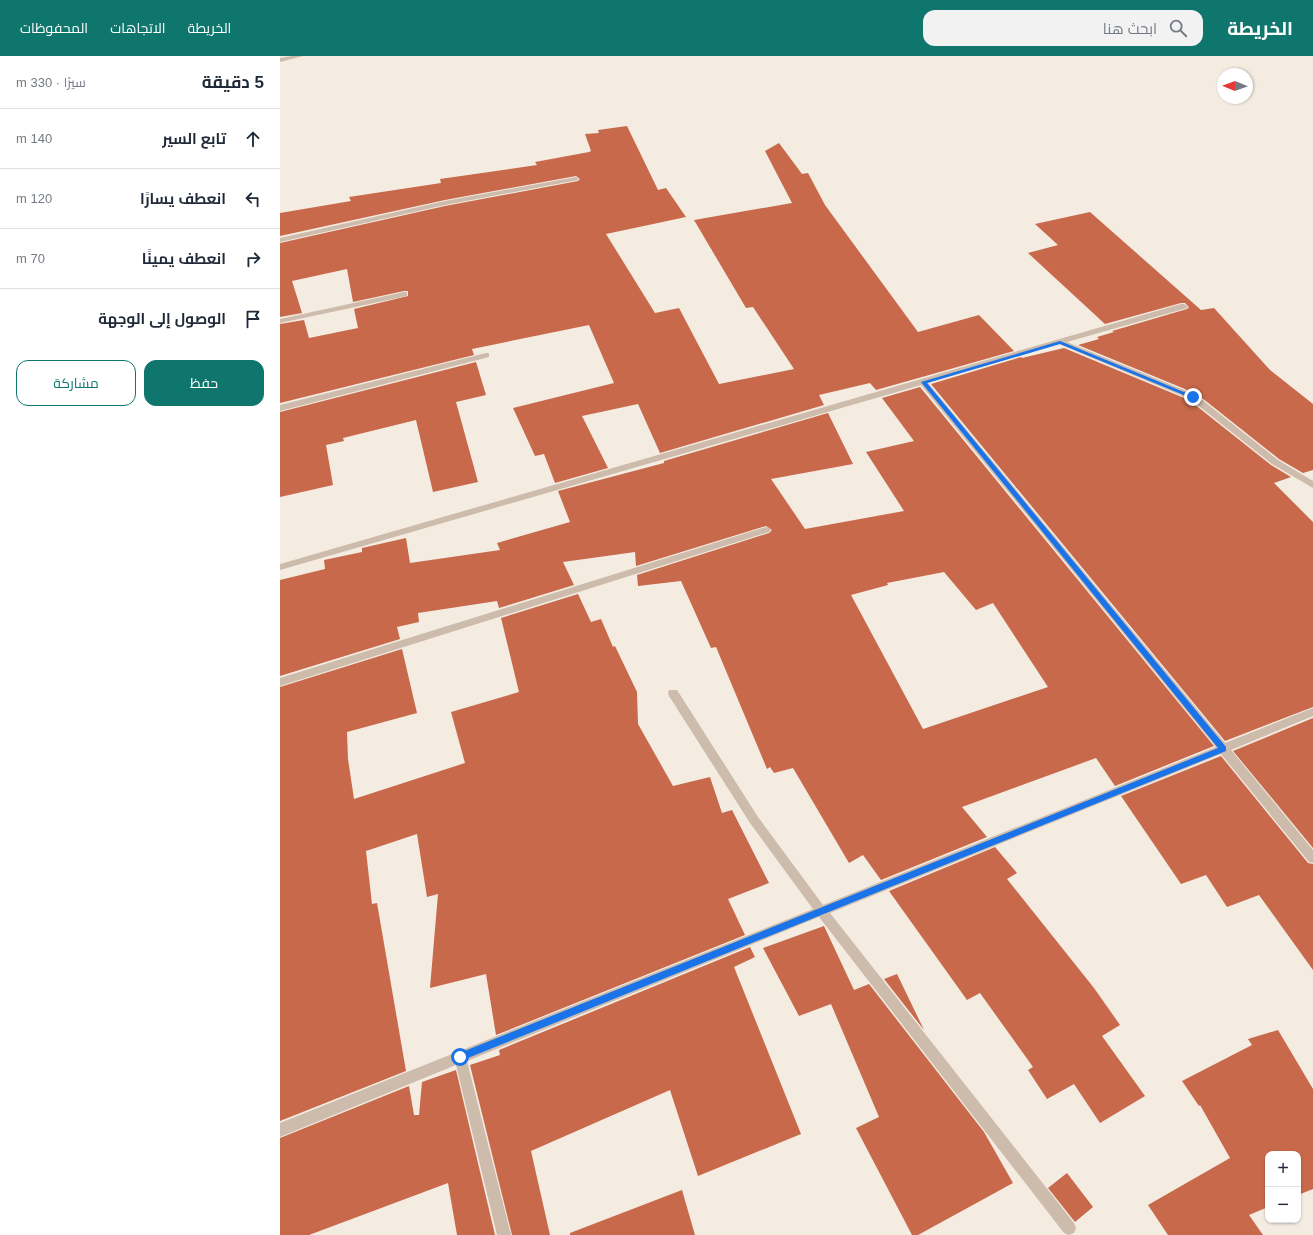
<!DOCTYPE html>
<html lang="ar">
<head>
<meta charset="utf-8">
<style>
	body { margin:0; font-family:Helvetica,Cairo,sans-serif; background:#f2f2f3; color:#1f2937; direction:rtl }
	.controls { position:absolute; right:12px; bottom:12px; display:grid; overflow:hidden; border-radius:8px; box-shadow:0 1px 3px #0004 }
	.controls button { width:36px; height:36px; display:grid; place-items:center; padding:0; border:0; border-bottom:1px solid #e0e1e3; background:#fff; color:#1f2937; font:20px sans-serif }
	.compass { position:absolute; left:937px; top:12px; width:36px; height:36px; border-radius:50%; background:#fff; box-shadow:0 1px 3px #0004; rotate:271deg }
	.stop { position:absolute; width:12px; height:12px; margin:-9px; border:3px solid #1a73e8; border-radius:50%; background:#fff }
	.stop.end { background:#1a73e8; border-color:#fff; box-shadow:0 1px 4px #0008 }
	.list { margin:0; padding:0; list-style:none }
	h2 { display:flex; justify-content:space-between; align-items:center; height:52px; margin:0; padding:0 16px; font-size:17px }
	h2 small { font-size:13px; font-weight:400; color:#747a83 }
	.list li { display:grid; grid-template-columns:26px 1fr auto; gap:12px; align-items:center; box-sizing:border-box; height:60px; padding:0 16px; border-top:1px solid #e0e1e3 }
	.list b { display:block; font-size:15px; white-space:nowrap }
	.list em { font-size:13px; font-style:normal; color:#747a83 }
	.actions { display:flex; gap:8px; padding:12px 16px }
	.actions a { flex:1; padding:9px 0; border:1px solid #0f766e; border-radius:12px; text-align:center; font-size:14px; color:#0f766e }
	.actions .main { background:#0f766e; color:#fff }
	.icon { flex:none; width:22px; height:22px; fill:none; stroke:currentColor; stroke-width:2; stroke-linecap:round; stroke-linejoin:round }
	.map { position:relative; flex:none; width:1033px; height:1179px; overflow:hidden; direction:ltr }
	header { display:flex; align-items:center; gap:24px; box-sizing:border-box; height:56px; padding:0 20px; background:#0f766e; color:#fff }
	header strong { font-size:19px }
	nav { display:flex; gap:22px; margin-inline-start:auto; font-size:14px }
	.search { width:280px; height:36px; background:#f2f2f3; display:flex; align-items:center; gap:10px; box-sizing:border-box; padding:0 14px; border-radius:12px; color:#747a83; font-size:15px }
	main { display:flex }
	aside { flex:1; background:#fff }
	.map>svg:first-child { display:block }
	.building { fill:#c8694b; fill-rule:evenodd }
	.lines { fill:none; stroke-linecap:round; stroke-linejoin:round }
	.street { fill:#cdbbac; fill-rule:evenodd }
	.route { fill:#1a73e8 }
</style>
</head>
<body>
<header>
<strong>الخريطة</strong>
<div class="search"><svg class="icon" aria-label="search" viewBox="0 0 24 24"><circle cx="10" cy="10" r="6"/><path d="M15 15l6 6"/></svg>ابحث هنا</div>
<nav><a>الخريطة</a><a>الاتجاهات</a><a>المحفوظات</a></nav>
</header>
<main>
<div class="map">
<svg width="1033" height="1179" viewBox="0 0 1033 1179">
	<rect width="100%" height="100%" fill="#f4ebe1"/>
	<g class="building">
		<path d="M 347,70 L 378,134 L 386,132 L 406,161 L 326,178 L 375,257 L 399,252 L 439,328 L 514,313 L 473,251 L 466,252 L 414,164 L 512,147 L 485,95 L 499,87 L 522,118 L 528,117 L 545,149 L 638,276 L 699,259 L 734,295 L 596,334 L 590,327 L 539,339 L 544,349 L 380,397 L 358,348 L 302,360 L 328,412 L 275,427 L 264,398 L 255,400 L 233,352 L 334,327 L 309,269 L 192,293 L 194,299 L 0,347 L 0,268 L 24,264 L 29,282 L 78,272 L 74,253 L 128,240 L 128,235 L 124,235 L 73,246 L 67,213 L 12,225 L 22,257 L 0,261 L 0,187 L 165,150 L 298,125 L 300,123 L 296,120 L 165,144 L 0,180 L 0,157 L 71,145 L 69,141 L 161,127 L 160,123 L 257,109 L 255,106 L 309,96 L 311,95 L 305,78 L 319,77 L 318,74 Z"/>
		<path d="M 810,156 L 921,254 L 934,252 L 990,314 L 1033,348 L 1033,414 L 1023,417 L 999,403 L 917,338 L 798,289 L 819,283 L 817,281 L 834,276 L 832,275 L 907,253 L 909,251 L 905,247 L 901,247 L 825,268 L 748,197 L 778,189 L 755,168 Z"/>
		<path d="M 784,292 L 909,344 L 991,409 L 1011,421 L 994,427 L 1033,466 L 1033,651 L 945,685 L 651,328 L 741,301 L 742,302 Z"/>
		<path d="M 196,306 L 206,339 L 176,346 L 198,426 L 153,436 L 136,364 L 63,382 L 64,385 L 46,389 L 53,429 L 0,441 L 0,356 Z"/>
		<path d="M 640,331 L 934,690 L 835,730 L 816,702 L 682,751 L 707,781 L 601,824 L 583,799 L 569,807 L 513,712 L 494,717 L 490,711 L 487,713 L 436,591 L 431,592 L 401,525 L 358,530 L 357,519 L 489,477 L 492,474 L 486,470 L 356,510 L 355,496 L 283,506 L 294,529 L 219,552 L 217,545 L 138,557 L 139,566 L 117,571 L 120,583 L 0,620 L 0,524 L 45,513 L 44,504 L 82,496 L 82,492 L 126,482 L 130,507 L 220,494 L 217,487 L 290,466 L 278,435 L 384,407 L 384,405 L 548,357 L 573,408 L 491,423 L 525,473 L 624,455 L 586,396 L 634,385 L 602,342 ZM 664,516 L 696,554 L 713,547 L 768,631 L 643,673 L 571,539 L 608,529 L 607,527 Z"/>
		<path d="M 298,538 L 311,566 L 321,563 L 333,591 L 335,590 L 357,636 L 358,668 L 393,730 L 430,721 L 442,757 L 452,754 L 489,827 L 448,843 L 465,879 L 216,979 L 206,918 L 150,932 L 158,838 L 147,841 L 137,778 L 86,795 L 92,848 L 97,847 L 126,1015 L 0,1065 L 0,631 L 122,593 L 137,657 L 67,676 L 68,703 L 74,743 L 185,707 L 171,656 L 239,636 L 221,562 Z"/>
		<path d="M 1033,662 L 1033,792 L 953,695 Z"/>
		<path d="M 941,700 L 1028,807 L 1033,808 L 1033,914 L 979,839 L 947,851 L 926,819 L 901,828 L 841,740 Z"/>
		<path d="M 715,791 L 737,817 L 727,823 L 814,932 L 840,969 L 822,980 L 865,1040 L 820,1067 L 794,1028 L 767,1043 L 748,1014 L 753,1011 L 700,937 L 687,944 L 609,835 Z"/>
		<path d="M 544,870 L 574,934 L 589,928 L 704,1076 L 733,1127 L 638,1179 L 632,1179 L 576,1072 L 599,1061 L 551,948 L 519,960 L 483,892 Z"/>
		<path d="M 470,891 L 475,901 L 454,911 L 521,1078 L 418,1120 L 390,1034 L 251,1095 L 270,1179 L 232,1179 L 190,1009 L 220,999 L 219,994 Z"/>
		<path d="M 617,918 L 644,974 L 604,923 Z"/>
		<path d="M 998,974 L 1033,1033 L 1033,1133 L 1018,1139 L 1018,1098 L 988,1098 L 988,1151 L 969,1159 L 983,1179 L 888,1179 L 868,1149 L 950,1102 L 920,1049 L 919,1050 L 902,1025 L 972,989 L 968,983 Z"/>
		<path d="M 176,1014 L 215,1179 L 177,1179 L 168,1127 L 29,1179 L 0,1179 L 0,1082 L 129,1030 L 134,1059 L 139,1059 L 142,1026 Z"/>
		<path d="M 787,1117 L 813,1151 L 795,1166 L 768,1132 Z"/>
		<path d="M 402,1134 L 415,1179 L 290,1179 L 290,1177 Z"/>
	</g>
	<g class="lines">
		<g class="street">
			<path d="M 12,0 L 23,0 L 0,6 L 0,2 Z"/>
			<path d="M 296,121 L 299,123 L 298,124 L 165,149 L 0,186 L 0,182 L 165,145 Z"/>
			<path d="M 124,236 L 127,236 L 127,240 L 0,267 L 0,263 Z"/>
			<path d="M 901,248 L 904,248 L 908,250 L 907,252 L 787,286 L 916,339 L 998,404 L 1033,425 L 1033,432 L 992,408 L 910,343 L 779,288 L 648,327 L 945,687 L 1033,652 L 1033,660 L 951,694 L 1033,794 L 1033,807 L 1029,806 L 941,698 L 550,857 L 794,1167 L 796,1172 L 794,1177 L 789,1179 L 784,1177 L 539,861 L 187,1005 L 231,1179 L 217,1179 L 176,1009 L 0,1081 L 0,1067 L 533,853 L 470,767 L 389,640 L 388,637 L 389,634 L 397,634 L 478,761 L 543,849 L 936,691 L 641,329 L 0,514 L 0,508 Z"/>
			<path d="M 206,297 L 209,297 L 209,301 L 0,355 L 0,349 Z"/>
			<path d="M 486,471 L 489,472 L 491,474 L 489,476 L 0,630 L 0,622 Z"/>
		</g>
	</g>
	<path class="route" d="M 780,285 L 916,341 L 911,342 L 780,288 L 647,327 L 946,691 L 946,695 L 183,1004 L 180,1006 L 177,1004 L 176,1001 L 177,998 L 938,692 L 641,326 Z"/>
</svg>
<div class="controls">
<button>+</button>
<button>−</button>
</div>
<svg class="compass" viewBox="-18 -18 36 36"><path d="M0-13l5 13h-10z" fill="#e53935"/><path d="M0 13l5-13h-10z" fill="#747a83"/></svg>
<div class="stop" style="left:180px;top:1001px"></div>
<div class="stop end" style="left:913px;top:341px"></div>
</div>
<aside>
<h2>5 دقيقة<small>سيرًا · 330 m</small></h2>
<ul class="list">
<li><svg class="icon" aria-label="ahead" viewBox="0 0 24 24"><path d="M12 20V5M6 11l6-6 6 6"/></svg><div><b>تابع السير</b></div><em>140 m</em></li>
<li><svg class="icon" aria-label="left" viewBox="0 0 24 24"><path d="M17 20v-9H6M10 6l-5 5 5 5"/></svg><div><b>انعطف يسارًا</b></div><em>120 m</em></li>
<li><svg class="icon" aria-label="right" viewBox="0 0 24 24"><path d="M7 20v-9h11M14 6l5 5-5 5"/></svg><div><b>انعطف يمينًا</b></div><em>70 m</em></li>
<li><svg class="icon" aria-label="arrive" viewBox="0 0 24 24"><path d="M6 21V4h12l-3 4 3 4H6"/></svg><div><b>الوصول إلى الوجهة</b></div></li>
</ul>
<div class="actions"><a class="main">حفظ</a><a>مشاركة</a></div>
</aside>
</main>
</body>
</html>
